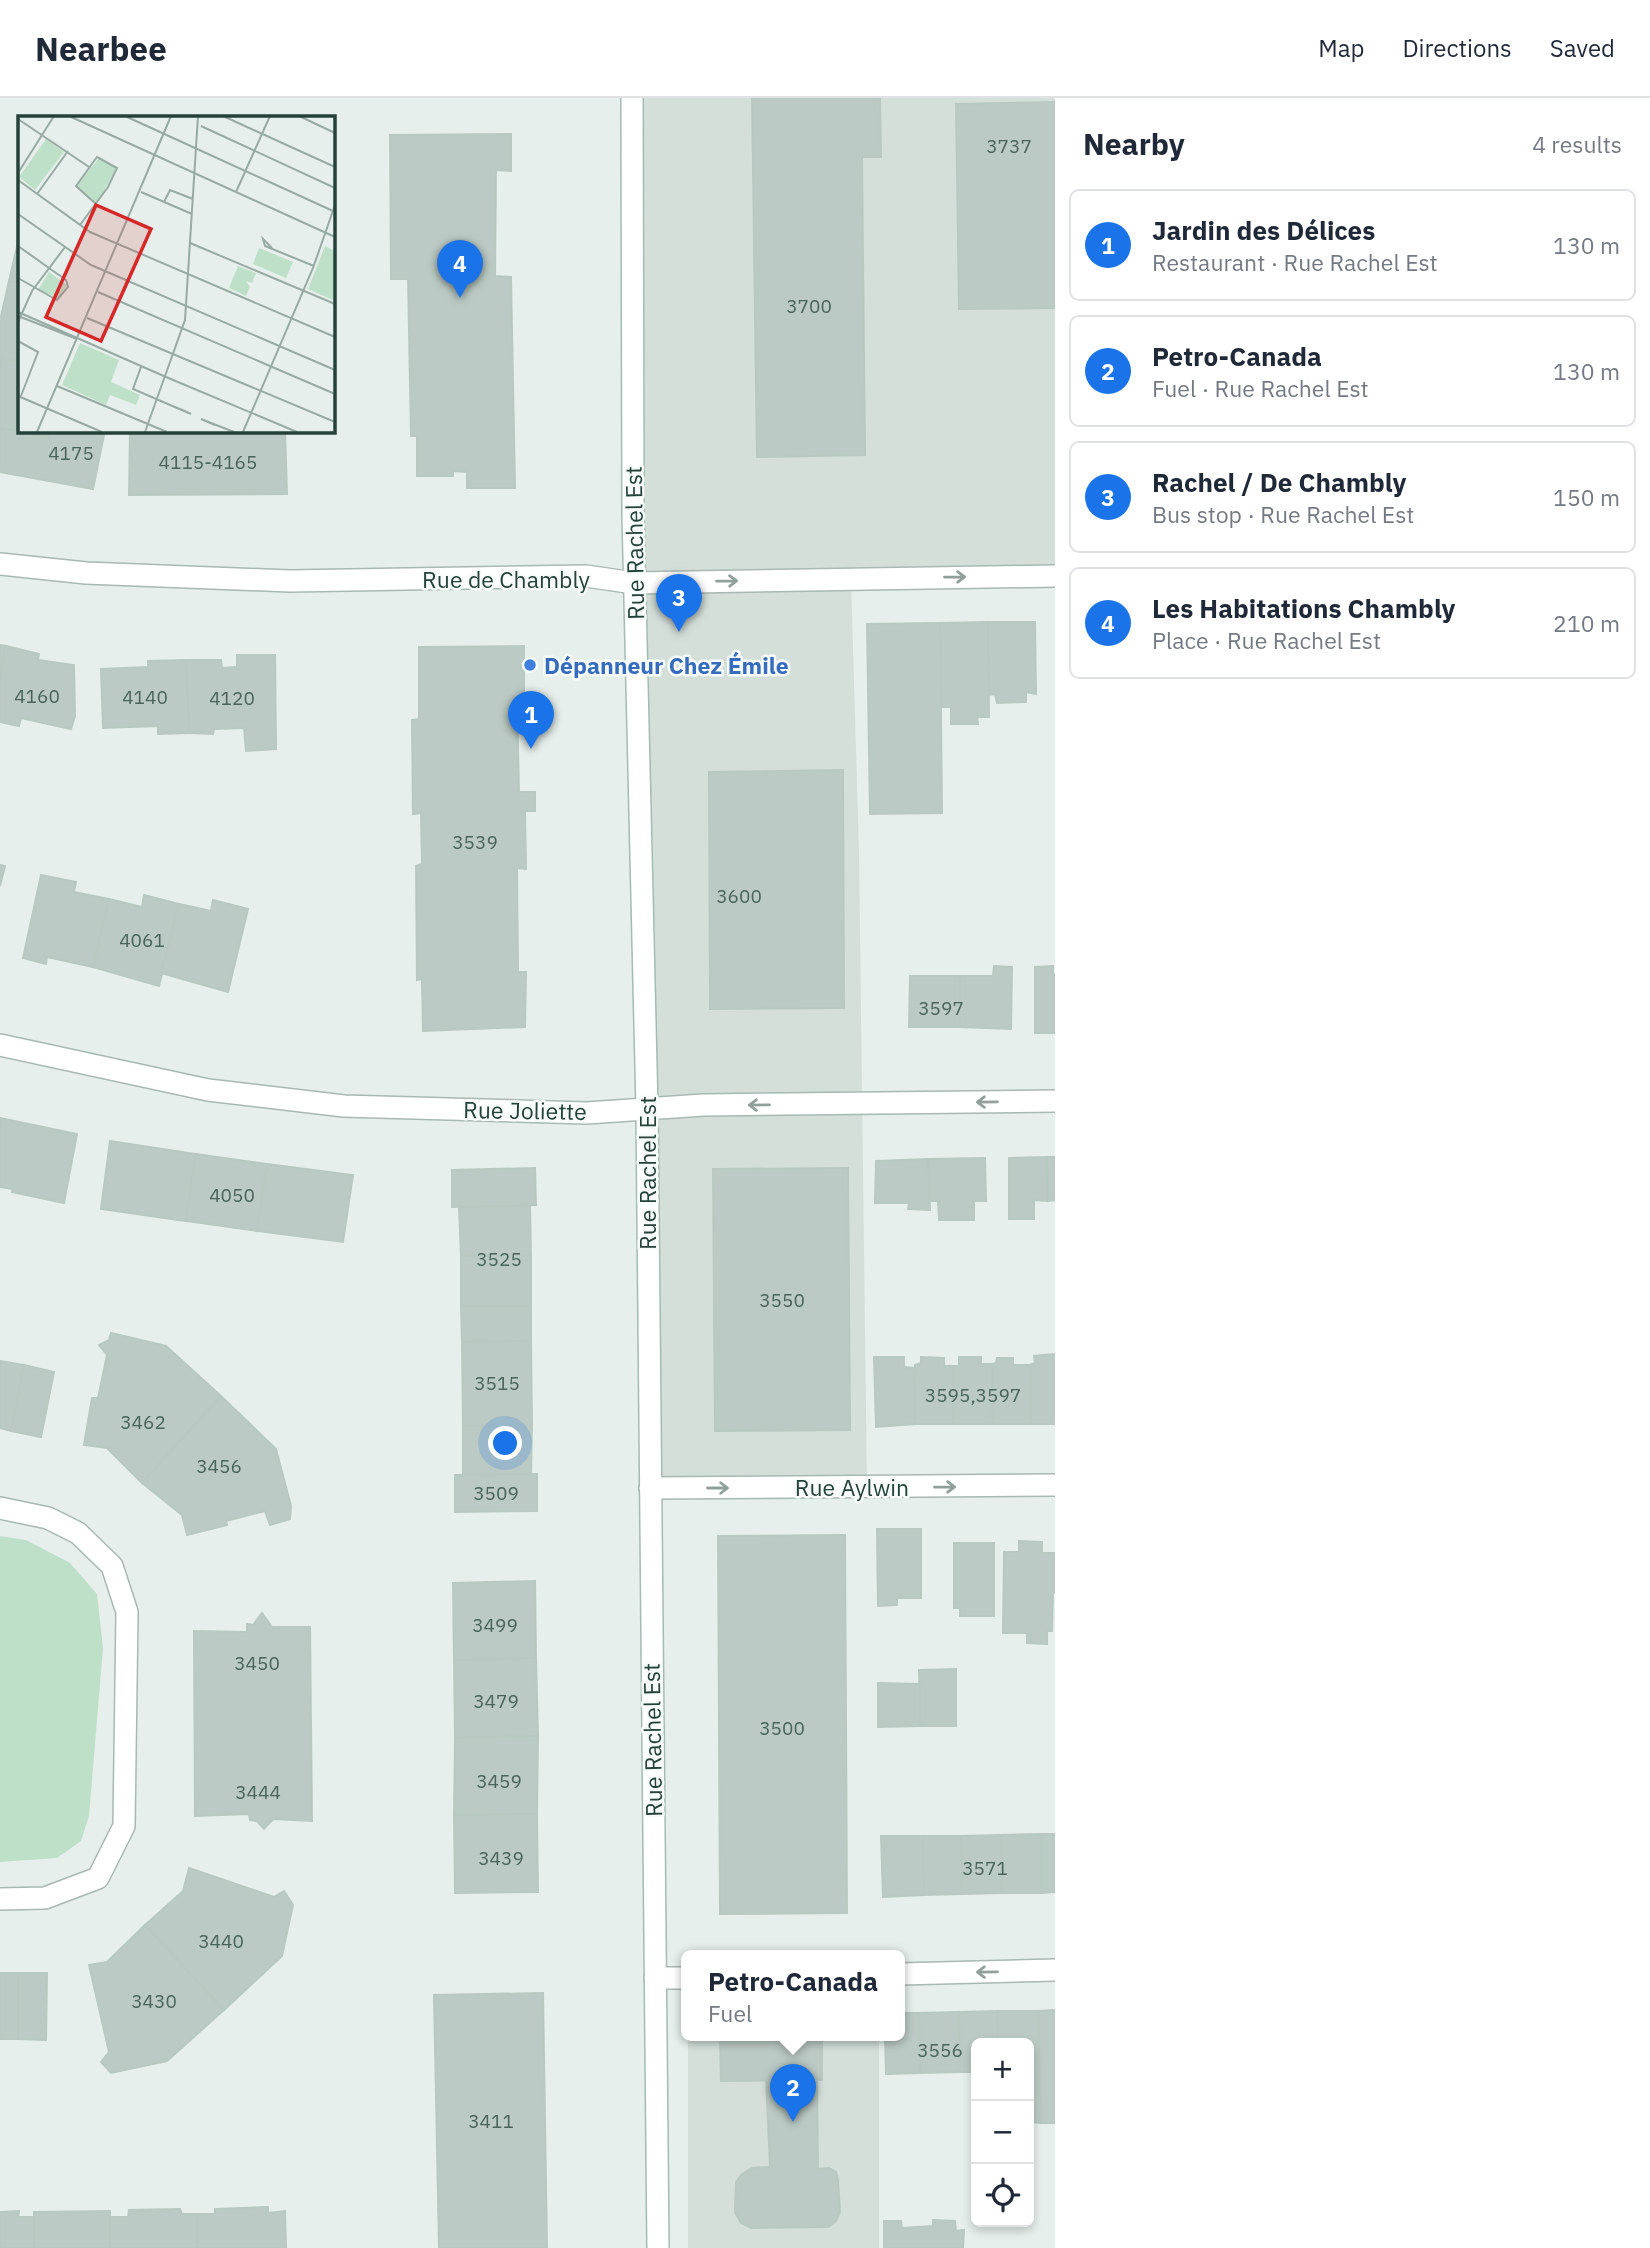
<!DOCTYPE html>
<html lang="en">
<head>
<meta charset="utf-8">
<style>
	body { margin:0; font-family:"IBM Plex Sans",sans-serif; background:#f6f6f7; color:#1f2937 }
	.controls { position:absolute; right:21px; bottom:21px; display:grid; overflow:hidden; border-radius:10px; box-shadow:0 4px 10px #0003 }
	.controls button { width:63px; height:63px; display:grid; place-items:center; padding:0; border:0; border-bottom:2px solid #e0e1e3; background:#fff; color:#1f2937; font:35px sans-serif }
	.you { position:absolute; left:506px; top:1346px; width:24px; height:24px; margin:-18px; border:5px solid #fff; border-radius:50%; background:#1a73e8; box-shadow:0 0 0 10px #1a73e833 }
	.badge { display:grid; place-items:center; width:46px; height:46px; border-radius:50%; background:#1a73e8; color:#fff; font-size:23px; font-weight:700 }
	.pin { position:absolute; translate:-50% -58px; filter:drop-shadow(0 2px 4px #0008) }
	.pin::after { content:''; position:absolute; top:37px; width:24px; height:21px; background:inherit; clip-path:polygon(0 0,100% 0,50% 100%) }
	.popup { position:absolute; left:681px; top:1852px; width:224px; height:91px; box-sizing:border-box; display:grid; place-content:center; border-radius:10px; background:#fff; filter:drop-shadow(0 2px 5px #0005); font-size:23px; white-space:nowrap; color:#747a83 }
	.popup b { font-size:26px; color:#1f2937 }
	.popup::after { content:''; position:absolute; left:50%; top:100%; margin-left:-14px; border:14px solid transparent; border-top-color:#fff }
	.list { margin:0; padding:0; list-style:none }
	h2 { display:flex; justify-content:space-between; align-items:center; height:91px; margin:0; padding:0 28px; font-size:30px }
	h2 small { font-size:23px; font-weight:400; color:#747a83 }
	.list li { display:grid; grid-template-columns:46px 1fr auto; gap:21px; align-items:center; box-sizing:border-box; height:112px; margin:0 14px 14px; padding:0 14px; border:2px solid #e0e1e3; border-radius:10px }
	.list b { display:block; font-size:26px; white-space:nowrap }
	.list p { margin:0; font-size:23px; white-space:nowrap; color:#747a83 }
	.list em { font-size:23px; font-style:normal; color:#747a83 }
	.icon { flex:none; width:38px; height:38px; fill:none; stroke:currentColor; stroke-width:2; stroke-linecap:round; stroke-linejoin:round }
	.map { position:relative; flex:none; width:1055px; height:2150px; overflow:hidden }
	header { display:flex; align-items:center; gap:42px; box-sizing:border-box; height:98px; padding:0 35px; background:#fff; border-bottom:2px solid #e0e1e3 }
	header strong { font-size:33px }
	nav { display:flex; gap:38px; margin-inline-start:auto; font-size:24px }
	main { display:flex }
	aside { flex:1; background:#fff }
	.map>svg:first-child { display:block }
	.built { fill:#d4dfda }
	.green { fill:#bfe0c8 }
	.building { fill:#bbcac4; stroke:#b8c9c2; stroke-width:2 }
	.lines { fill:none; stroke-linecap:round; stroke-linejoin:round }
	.minor-casing { stroke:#a8b8b2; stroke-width:24 }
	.secondary-casing { stroke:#a4bbb3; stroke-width:24 }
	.minor { stroke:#fff; stroke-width:21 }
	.secondary { stroke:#fff; stroke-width:21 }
	.oneway { stroke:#92a09c }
	.shop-dot { fill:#3f7fe0; stroke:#f7fbf9; stroke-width:2.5 }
	.labels { text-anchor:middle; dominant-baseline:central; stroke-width:5; stroke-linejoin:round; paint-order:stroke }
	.number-label { font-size:19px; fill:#4a645c }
	.street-label { font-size:23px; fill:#24423a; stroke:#f7fbf9 }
	.shop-label { font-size:23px; font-weight:bold; fill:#366cbe; stroke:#f7fbf9; text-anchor:start }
	.inset-road { fill:none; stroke:#98aaa4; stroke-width:2 }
	.view { fill:#d62828; fill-opacity:0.15; stroke:#d62828; stroke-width:3.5 }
	.inset-edge { fill:none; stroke:#24423a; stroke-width:3.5 }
</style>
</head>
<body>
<header>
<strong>Nearbee</strong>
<nav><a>Map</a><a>Directions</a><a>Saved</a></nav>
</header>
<main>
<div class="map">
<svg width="1055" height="2150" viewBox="0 0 1055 2150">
	<rect width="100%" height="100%" fill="#e6efeb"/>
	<g class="built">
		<path d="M 641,0 L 1055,0 L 1055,477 L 851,481 L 859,754 L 867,1390 L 650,1390 L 644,952 Z"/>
		<rect x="688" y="1938" width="191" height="212"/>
	</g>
	<path class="green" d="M 0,1438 L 26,1442 L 70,1465 L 97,1496 L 103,1550 L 89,1718 L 81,1743 L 57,1760 L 0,1764 Z"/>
	<g class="building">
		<path d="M 752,0 L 880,0 L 881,59 L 862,59 L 865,357 L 757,359 Z"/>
		<path d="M 1055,4 L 1055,210 L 959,211 L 956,6 Z"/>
		<path d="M 511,36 L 511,73 L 496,72 L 495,178 L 511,179 L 515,390 L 467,390 L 467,374 L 453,373 L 453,378 L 417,378 L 417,338 L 411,338 L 408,181 L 391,181 L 390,37 Z"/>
		<path d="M 19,140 L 19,185 L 9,183 Z"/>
		<path d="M 9,183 L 19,185 L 19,264 L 0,260 L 0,223 Z"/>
		<path d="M 0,260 L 19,264 L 19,332 L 49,332 L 48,340 L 0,330 Z"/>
		<path d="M 0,330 L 48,340 L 49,332 L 105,332 L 93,391 L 0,374 Z"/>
		<path d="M 130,332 L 285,332 L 287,396 L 129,397 Z"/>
		<path d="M 988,524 L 989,619 L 977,619 L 978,626 L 951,626 L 951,609 L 941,609 L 940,525 Z"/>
		<path d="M 988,524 L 1035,524 L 1036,596 L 1026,594 L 1026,604 L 997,605 L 995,596 L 989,597 Z"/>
		<path d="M 940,525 L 942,715 L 870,716 L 867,526 Z"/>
		<path d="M 0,547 L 6,548 L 0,577 Z"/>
		<path d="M 6,548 L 39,556 L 38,562 L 74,567 L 75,618 L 71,631 L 21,620 L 19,628 L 0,624 L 0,577 Z"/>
		<path d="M 524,548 L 524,604 L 517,606 L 519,694 L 535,694 L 535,713 L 525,713 L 526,771 L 517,770 L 518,874 L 526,874 L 525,929 L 423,933 L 422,881 L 417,882 L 416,768 L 422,766 L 421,715 L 413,716 L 412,622 L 419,621 L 419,549 Z"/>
		<path d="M 237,557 L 275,557 L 276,651 L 246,653 L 244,630 L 214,631 L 213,636 L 189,635 L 186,562 L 221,562 L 222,570 L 237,569 Z"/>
		<path d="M 186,562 L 189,635 L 158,636 L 158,628 L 103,630 L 101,571 L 148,569 L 148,563 Z"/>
		<path d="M 843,672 L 844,910 L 710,911 L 709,674 Z"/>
		<path d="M 0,767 L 5,768 L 0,788 Z"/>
		<path d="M 41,777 L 76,784 L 74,794 L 109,801 L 93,869 L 47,859 L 46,866 L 23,860 Z"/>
		<path d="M 144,797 L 179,806 L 159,888 L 93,869 L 109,801 L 142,809 Z"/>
		<path d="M 213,802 L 248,811 L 228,894 L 161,875 L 179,806 L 211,813 Z"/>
		<path d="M 994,868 L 1012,869 L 1011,931 L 960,929 L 960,878 L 993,878 Z"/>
		<path d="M 1053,868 L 1053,876 L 1055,876 L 1055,935 L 1035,935 L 1035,869 Z"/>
		<path d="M 910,878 L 960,878 L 960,929 L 909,929 Z"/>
		<path d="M 0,1020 L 77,1036 L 64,1105 L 12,1094 L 13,1091 L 0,1089 Z"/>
		<path d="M 110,1043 L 196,1056 L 186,1123 L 101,1111 Z"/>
		<path d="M 196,1056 L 267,1066 L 257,1133 L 186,1123 Z"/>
		<path d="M 1047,1059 L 1055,1059 L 1055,1102 L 1048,1103 Z"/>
		<path d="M 1047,1059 L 1048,1103 L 1034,1102 L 1034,1121 L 1009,1121 L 1009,1060 Z"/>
		<path d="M 985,1060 L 986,1103 L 974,1103 L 974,1122 L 939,1122 L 938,1103 L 929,1103 L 928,1061 Z"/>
		<path d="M 928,1061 L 930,1112 L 908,1111 L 909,1105 L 875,1105 L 876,1063 Z"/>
		<path d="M 267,1066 L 353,1077 L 343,1144 L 257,1133 Z"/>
		<path d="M 535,1070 L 536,1107 L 452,1109 L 452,1072 Z"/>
		<path d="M 848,1070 L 850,1332 L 715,1333 L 713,1071 Z"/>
		<path d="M 530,1108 L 531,1157 L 461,1158 L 459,1109 Z"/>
		<path d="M 531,1157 L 531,1208 L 461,1208 L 461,1158 Z"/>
		<path d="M 461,1208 L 531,1208 L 531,1243 L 462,1244 Z"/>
		<path d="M 111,1235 L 166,1248 L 221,1298 L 142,1385 L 107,1350 L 84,1347 L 92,1300 L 98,1300 L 107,1257 L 99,1247 L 109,1242 Z"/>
		<path d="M 531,1243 L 532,1327 L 463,1328 L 462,1244 Z"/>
		<path d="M 1055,1256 L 1055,1326 L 1031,1326 L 1030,1267 L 1035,1265 L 1034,1258 Z"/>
		<path d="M 874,1259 L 904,1259 L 904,1269 L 914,1270 L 915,1326 L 876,1329 Z"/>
		<path d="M 921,1259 L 944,1260 L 944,1268 L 953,1268 L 953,1326 L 915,1326 L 915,1267 L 921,1265 Z"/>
		<path d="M 959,1259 L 981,1259 L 981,1266 L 992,1266 L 993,1326 L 953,1326 L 953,1268 L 959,1268 Z"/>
		<path d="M 997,1260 L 1013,1260 L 1013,1267 L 1030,1267 L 1031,1326 L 993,1326 L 992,1266 L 996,1265 Z"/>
		<path d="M 0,1263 L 24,1267 L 11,1333 L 0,1330 Z"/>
		<path d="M 24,1267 L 54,1274 L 41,1339 L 11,1333 Z"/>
		<path d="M 221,1298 L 276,1351 L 291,1408 L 290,1421 L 270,1427 L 265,1413 L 226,1423 L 227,1427 L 187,1437 L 182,1417 L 142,1385 Z"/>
		<path d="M 532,1327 L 531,1376 L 463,1377 L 463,1328 Z"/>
		<path d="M 537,1376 L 537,1413 L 455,1414 L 455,1377 Z"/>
		<path d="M 877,1431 L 921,1431 L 921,1500 L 897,1500 L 897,1507 L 878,1508 Z"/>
		<path d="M 845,1437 L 847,1815 L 720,1816 L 718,1438 Z"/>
		<path d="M 1019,1443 L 1042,1444 L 1042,1455 L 1054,1455 L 1055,1494 L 1053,1494 L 1052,1533 L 1047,1533 L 1047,1546 L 1027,1545 L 1027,1535 L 1003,1535 L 1004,1454 L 1019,1454 Z"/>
		<path d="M 954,1445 L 994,1445 L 994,1518 L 960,1518 L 960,1510 L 954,1510 Z"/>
		<path d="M 535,1483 L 536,1560 L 454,1562 L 453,1485 Z"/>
		<path d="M 262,1515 L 272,1529 L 310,1529 L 312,1723 L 273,1721 L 264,1731 L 257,1723 L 250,1722 L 249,1716 L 195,1718 L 194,1533 L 247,1534 L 247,1526 L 253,1527 Z"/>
		<path d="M 536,1560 L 538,1638 L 455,1640 L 454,1562 Z"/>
		<path d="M 956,1571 L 956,1628 L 920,1628 L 919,1572 Z"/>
		<path d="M 878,1585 L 920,1586 L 920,1628 L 878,1629 Z"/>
		<path d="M 538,1638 L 537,1716 L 454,1717 L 455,1640 Z"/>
		<path d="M 537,1716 L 538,1794 L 455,1795 L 454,1717 Z"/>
		<path d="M 1041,1736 L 1055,1736 L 1055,1794 L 1042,1795 Z"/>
		<path d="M 1041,1736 L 1042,1795 L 1001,1795 L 1001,1737 Z"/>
		<path d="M 1001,1737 L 1001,1795 L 962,1796 L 961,1738 Z"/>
		<path d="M 881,1738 L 923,1738 L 924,1797 L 883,1799 Z"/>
		<path d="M 923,1738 L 961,1738 L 962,1796 L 924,1797 Z"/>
		<path d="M 189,1770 L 274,1799 L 284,1793 L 293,1807 L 282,1858 L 224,1912 L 145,1827 L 183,1793 Z"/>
		<path d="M 145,1827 L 224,1912 L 167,1963 L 111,1975 L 101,1964 L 109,1954 L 89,1867 L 107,1864 Z"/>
		<rect x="0" y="1875" width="18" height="66"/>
		<path d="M 18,1875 L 47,1875 L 46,1942 L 18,1941 Z"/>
		<path d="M 543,1895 L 547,2150 L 439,2150 L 434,1897 Z"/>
		<path d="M 1055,1912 L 1055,2025 L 1041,2025 L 1038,1913 Z"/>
		<path d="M 997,1913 L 998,1945 L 976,1945 L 976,1974 L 960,1974 L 959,1914 Z"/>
		<path d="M 997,1913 L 1038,1913 L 1041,2025 L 1029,2024 L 1029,1945 L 998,1945 Z"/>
		<path d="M 959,1914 L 960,1974 L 920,1975 L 919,1915 Z"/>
		<path d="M 900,1915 L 919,1915 L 920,1975 L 886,1976 L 885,1938 L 900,1938 Z"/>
		<path d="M 720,1938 L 822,1938 L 822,1982 L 721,1983 Z"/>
		<path d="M 766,1979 L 817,1979 L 818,2071 L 829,2070 L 836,2074 L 838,2082 L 840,2114 L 836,2123 L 828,2129 L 751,2130 L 741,2125 L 735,2114 L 736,2084 L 742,2076 L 752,2070 L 770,2069 Z"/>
		<path d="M 268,2109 L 268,2115 L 285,2113 L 286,2150 L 197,2150 L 197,2116 L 215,2116 L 215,2111 Z"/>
		<path d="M 180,2111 L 182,2116 L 197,2116 L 197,2150 L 110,2150 L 110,2119 L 128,2119 L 129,2112 Z"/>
		<path d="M 19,2113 L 18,2119 L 34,2119 L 34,2150 L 0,2150 L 0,2114 Z"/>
		<path d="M 110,2113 L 110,2150 L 34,2150 L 34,2114 Z"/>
		<path d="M 933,2122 L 955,2123 L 956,2133 L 964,2132 L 963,2150 L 884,2150 L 884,2123 L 901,2123 L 902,2130 L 933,2128 Z"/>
	</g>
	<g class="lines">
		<defs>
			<g id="minor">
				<path d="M 0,466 L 86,475 L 290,483 L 586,478 L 634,485 L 1055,478"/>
				<path d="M 0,947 L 208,992 L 344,1008 L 587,1015 L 703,1007 L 1055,1003"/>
				<path d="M 650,1390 L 1055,1387"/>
				<path d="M 0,1410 L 48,1420 L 78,1435 L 112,1468 L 127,1514 L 124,1728 L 98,1780 L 45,1800 L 0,1801"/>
				<path d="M 900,1876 L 1055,1872"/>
				<path d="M 655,1880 L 686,1880"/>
			</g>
			<path id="secondary" d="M 632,0 L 633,416 L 647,1011 L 658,2150"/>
		</defs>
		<use href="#minor" class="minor-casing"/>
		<use href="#secondary" class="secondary-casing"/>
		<use href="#minor" class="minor"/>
		<use href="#secondary" class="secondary"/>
	</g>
	<defs><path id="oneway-shaft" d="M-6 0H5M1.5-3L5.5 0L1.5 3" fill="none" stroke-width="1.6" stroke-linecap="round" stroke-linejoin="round" transform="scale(1.75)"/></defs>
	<g class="oneway">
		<use href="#oneway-shaft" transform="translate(955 479) rotate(-1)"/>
		<use href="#oneway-shaft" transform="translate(727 483) rotate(-1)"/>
		<use href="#oneway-shaft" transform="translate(987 1004) rotate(179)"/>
		<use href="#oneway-shaft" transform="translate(759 1007) rotate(179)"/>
		<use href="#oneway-shaft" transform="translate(945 1389) rotate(-1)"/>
		<use href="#oneway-shaft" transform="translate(718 1390)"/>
		<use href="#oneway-shaft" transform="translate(987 1874) rotate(179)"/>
	</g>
	<circle class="shop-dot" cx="530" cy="567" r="7"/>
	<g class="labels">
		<g class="number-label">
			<text x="1009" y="48">3737</text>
			<text x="809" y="208">3700</text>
			<text x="71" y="355">4175</text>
			<text x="208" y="364">4115-4165</text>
			<text x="37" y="598">4160</text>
			<text x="145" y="599">4140</text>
			<text x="232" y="600">4120</text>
			<text x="475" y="744">3539</text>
			<text x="739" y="798">3600</text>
			<text x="142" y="842">4061</text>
			<text x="941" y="910">3597</text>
			<text x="232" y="1097">4050</text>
			<text x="499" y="1161">3525</text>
			<text x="782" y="1202">3550</text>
			<text x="497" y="1285">3515</text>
			<text x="973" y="1297">3595,3597</text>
			<text x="143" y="1324">3462</text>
			<text x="219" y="1368">3456</text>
			<text x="496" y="1395">3509</text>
			<text x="495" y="1527">3499</text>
			<text x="257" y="1565">3450</text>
			<text x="496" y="1603">3479</text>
			<text x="782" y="1630">3500</text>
			<text x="499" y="1683">3459</text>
			<text x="258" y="1694">3444</text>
			<text x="501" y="1760">3439</text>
			<text x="985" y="1770">3571</text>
			<text x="221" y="1843">3440</text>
			<text x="154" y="1903">3430</text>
			<text x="940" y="1952">3556</text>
			<text x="491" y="2023">3411</text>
		</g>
		<g class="street-label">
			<text transform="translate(634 445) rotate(-91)">Rue Rachel Est</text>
			<text x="506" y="481">Rue de Chambly</text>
			<text transform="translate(525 1012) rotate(1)">Rue Joliette</text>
			<text transform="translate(647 1075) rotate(-90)">Rue Rachel Est</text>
			<text x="852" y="1389">Rue Aylwin</text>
			<text transform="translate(652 1642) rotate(-91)">Rue Rachel Est</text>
		</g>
		<g class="shop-label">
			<text x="544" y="567">Dépanneur Chez Émile</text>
		</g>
	</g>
	<g transform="translate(18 18)">
		<rect width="317" height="317" fill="#e6efeb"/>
		<path d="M 28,23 L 46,36 L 17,74 L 1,61 ZM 82,41 L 99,52 L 78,88 L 58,70 ZM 307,130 L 317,135 L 317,185 L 290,173 ZM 241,132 L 275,146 L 268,162 L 235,148 ZM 220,150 L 238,157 L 234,167 L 228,165 L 232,171 L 228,180 L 211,172 ZM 31,156 L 49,169 L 41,182 L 20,174 ZM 62,227 L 101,244 L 93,266 L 122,279 L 118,289 L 92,279 L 88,289 L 44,269 Z" fill="#bfe0c8"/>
		<path class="inset-road" d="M 51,0 L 317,121M 107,0 L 315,95M 205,0 L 317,51M 281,0 L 317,17M 0,3 L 71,51M 183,10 L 317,72M 0,57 L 36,0M 0,64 L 72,116 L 317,221M 123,76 L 174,98M 218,76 L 252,0M 19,78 L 50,35M 146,86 L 152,74 L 175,83M 0,98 L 73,149 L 317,254M 62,109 L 90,71 L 99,52 L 79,41 L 58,70 L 78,88M 172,127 L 317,188M 0,130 L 48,164 L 50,171 L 39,184 L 0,162M 254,132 L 245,123 L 247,130 L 296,150M 80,176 L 317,278M 0,196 L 148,261M 0,200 L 59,223M 69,202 L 317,306M 0,206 L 14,175 L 47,131M 0,225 L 20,236 L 3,280M 123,251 L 115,273 L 173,298 L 162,293M 148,261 L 279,316M 39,270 L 149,316M 0,280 L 84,316M 197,309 L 183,303 L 216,316M 19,316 L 153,0M 127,316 L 167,204 L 180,0M 225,316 L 295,152 L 317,89"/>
		<path class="view" d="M 78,89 L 133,113 L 83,225 L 28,201 Z"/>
		<rect width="317" height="317" class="inset-edge"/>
	</g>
</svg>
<div class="controls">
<button>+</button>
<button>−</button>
<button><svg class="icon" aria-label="locate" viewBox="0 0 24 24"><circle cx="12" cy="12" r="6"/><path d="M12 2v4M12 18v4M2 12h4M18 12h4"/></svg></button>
</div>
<div class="you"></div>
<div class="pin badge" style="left:531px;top:651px">1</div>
<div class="pin badge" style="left:793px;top:2024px">2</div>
<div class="popup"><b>Petro-Canada</b>Fuel</div>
<div class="pin badge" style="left:679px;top:534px">3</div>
<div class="pin badge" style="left:460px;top:200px">4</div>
</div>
<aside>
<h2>Nearby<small>4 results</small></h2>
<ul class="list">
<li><span class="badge">1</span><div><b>Jardin des Délices</b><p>Restaurant · Rue Rachel Est</p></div><em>130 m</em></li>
<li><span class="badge">2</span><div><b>Petro-Canada</b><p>Fuel · Rue Rachel Est</p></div><em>130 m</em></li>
<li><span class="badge">3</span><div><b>Rachel / De Chambly</b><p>Bus stop · Rue Rachel Est</p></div><em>150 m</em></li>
<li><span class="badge">4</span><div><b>Les Habitations Chambly</b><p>Place · Rue Rachel Est</p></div><em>210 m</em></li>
</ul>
</aside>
</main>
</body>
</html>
